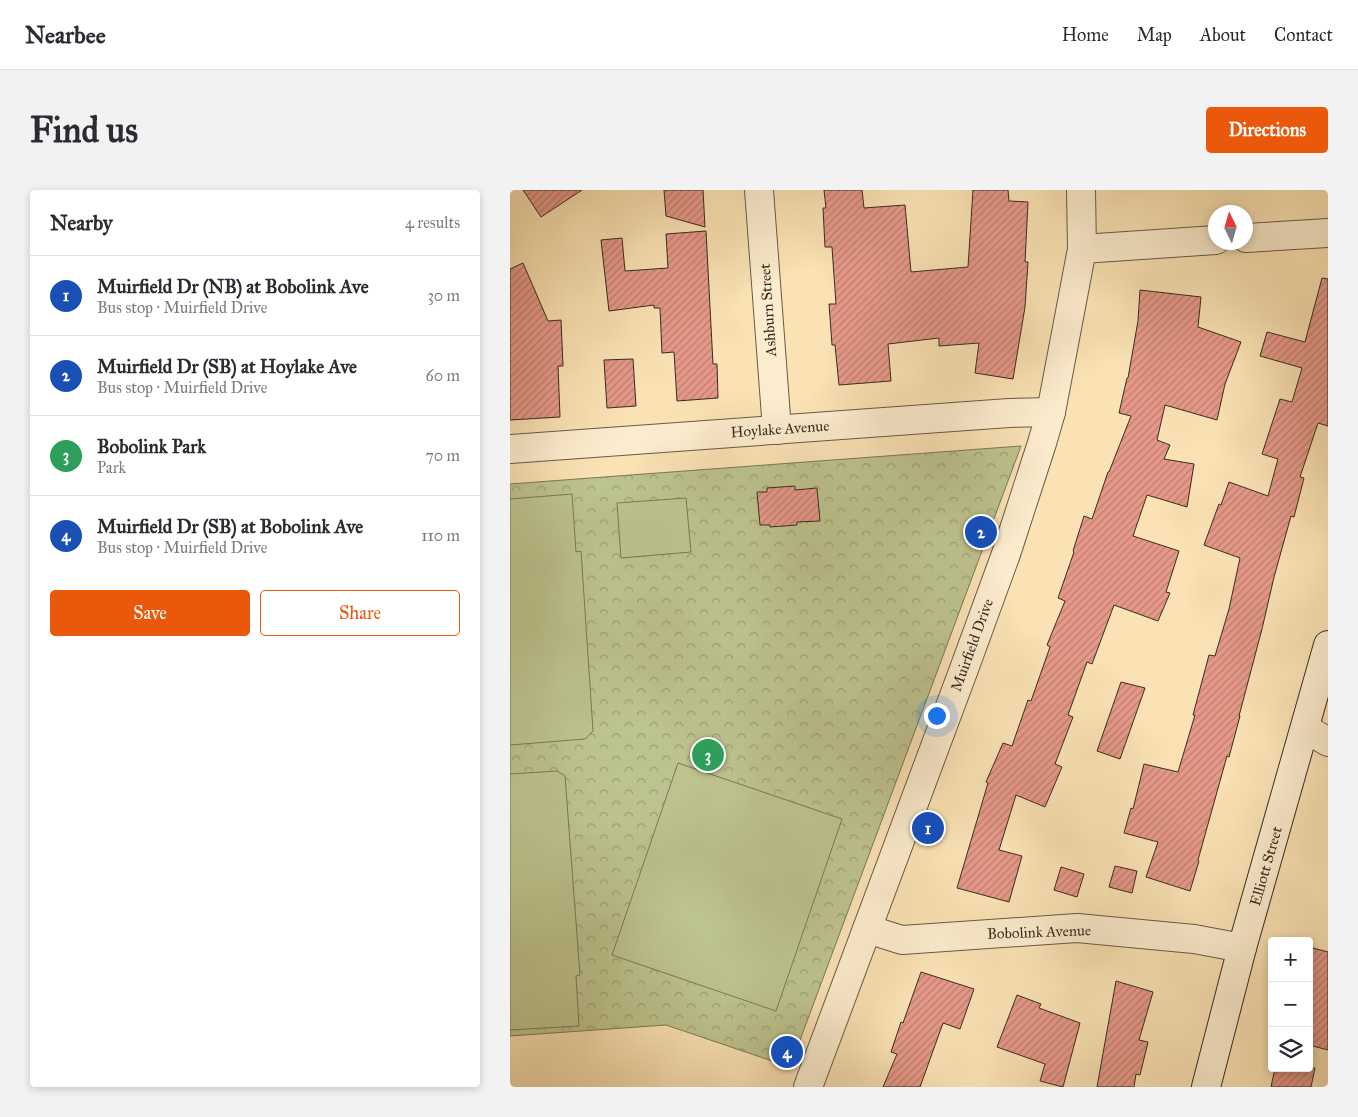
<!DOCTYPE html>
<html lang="en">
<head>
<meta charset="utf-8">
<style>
	body { margin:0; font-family:"IM FELL Great Primer",serif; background:#f2f2f3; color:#2b2b33 }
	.controls { position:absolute; right:15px; bottom:15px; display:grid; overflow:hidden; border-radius:5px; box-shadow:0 2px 8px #0003 }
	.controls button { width:45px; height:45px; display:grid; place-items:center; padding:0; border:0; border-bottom:1px solid #e1e1e2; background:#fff; color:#2b2b33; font:25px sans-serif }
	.compass { position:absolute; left:698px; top:15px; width:45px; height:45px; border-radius:50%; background:#fff; box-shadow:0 2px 8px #0003; rotate:355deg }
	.you { position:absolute; left:426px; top:525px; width:18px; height:18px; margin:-12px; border:4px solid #fff; border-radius:50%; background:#1a73e8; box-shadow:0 0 0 8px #1a73e833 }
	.badge { display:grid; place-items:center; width:32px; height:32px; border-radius:50%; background:#ea580c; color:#fff; font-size:16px; font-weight:700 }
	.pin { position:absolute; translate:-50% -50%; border:2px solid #fff; box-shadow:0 1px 5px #0006 }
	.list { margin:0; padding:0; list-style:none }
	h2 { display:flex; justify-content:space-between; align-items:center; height:65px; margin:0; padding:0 20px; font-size:21px }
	h2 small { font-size:16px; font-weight:400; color:#7c7c81 }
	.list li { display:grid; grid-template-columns:32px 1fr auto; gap:15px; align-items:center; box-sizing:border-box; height:80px; padding:0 20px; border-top:1px solid #e1e1e2 }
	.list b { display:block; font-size:19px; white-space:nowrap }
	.list p { margin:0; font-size:16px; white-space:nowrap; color:#7c7c81 }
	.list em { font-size:16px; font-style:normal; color:#7c7c81 }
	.actions { display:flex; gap:10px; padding:15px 20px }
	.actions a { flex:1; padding:11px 0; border:1px solid #ea580c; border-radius:5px; text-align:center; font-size:18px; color:#ea580c }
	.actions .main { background:#ea580c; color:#fff }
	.icon { flex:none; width:28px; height:28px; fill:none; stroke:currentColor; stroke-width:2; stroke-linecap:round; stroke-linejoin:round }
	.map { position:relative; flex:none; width:818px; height:897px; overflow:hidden; border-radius:5px }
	header { display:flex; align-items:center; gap:30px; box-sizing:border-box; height:70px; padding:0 25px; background:#fff; border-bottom:1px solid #e1e1e2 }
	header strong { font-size:24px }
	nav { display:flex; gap:28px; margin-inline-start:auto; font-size:18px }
	.intro { display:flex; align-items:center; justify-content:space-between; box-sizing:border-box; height:120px; padding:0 30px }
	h1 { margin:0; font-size:35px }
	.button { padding:12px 22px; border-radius:5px; background:#ea580c; color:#fff; font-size:18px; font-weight:700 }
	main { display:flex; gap:30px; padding:0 30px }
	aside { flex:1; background:#fff; border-radius:5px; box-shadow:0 2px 8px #0003 }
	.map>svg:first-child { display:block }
	.forest { fill:url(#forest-crowns); stroke:#7a7858 }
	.garden { fill:#bdc38e; stroke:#7a7858 }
	.building { fill:url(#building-hatch); stroke:#362c22 }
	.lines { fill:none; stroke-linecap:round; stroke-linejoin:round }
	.street-casing { stroke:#675a46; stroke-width:30 }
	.secondary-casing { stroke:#362c22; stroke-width:30 }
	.street { stroke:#fcecce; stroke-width:28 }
	.secondary { stroke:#fcecce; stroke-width:28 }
	.labels { text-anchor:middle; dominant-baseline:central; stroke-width:5; stroke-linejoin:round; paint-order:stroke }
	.street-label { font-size:15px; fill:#362c22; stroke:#fcecce }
</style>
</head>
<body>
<header>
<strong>Nearbee</strong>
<nav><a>Home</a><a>Map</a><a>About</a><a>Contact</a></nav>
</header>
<div class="intro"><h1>Find us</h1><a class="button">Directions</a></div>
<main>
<aside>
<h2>Nearby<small>4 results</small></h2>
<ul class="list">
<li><span class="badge" style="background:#1a4fb4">1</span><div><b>Muirfield Dr (NB) at Bobolink Ave</b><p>Bus stop · Muirfield Drive</p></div><em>30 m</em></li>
<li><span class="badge" style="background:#1a4fb4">2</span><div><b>Muirfield Dr (SB) at Hoylake Ave</b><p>Bus stop · Muirfield Drive</p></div><em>60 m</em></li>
<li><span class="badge" style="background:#2e9e5b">3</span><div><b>Bobolink Park</b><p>Park</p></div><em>70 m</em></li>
<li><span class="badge" style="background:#1a4fb4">4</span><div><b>Muirfield Dr (SB) at Bobolink Ave</b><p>Bus stop · Muirfield Drive</p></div><em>110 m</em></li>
</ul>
<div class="actions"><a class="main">Save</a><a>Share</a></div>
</aside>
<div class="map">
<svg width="818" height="897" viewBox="0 0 818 897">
	<defs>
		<pattern id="forest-crowns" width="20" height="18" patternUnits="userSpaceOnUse" patternTransform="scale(1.25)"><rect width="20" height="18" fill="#bdc38e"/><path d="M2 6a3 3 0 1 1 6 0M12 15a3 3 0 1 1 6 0" fill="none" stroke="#9a9f74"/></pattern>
		<pattern id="building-hatch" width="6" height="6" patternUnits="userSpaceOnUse" patternTransform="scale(1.25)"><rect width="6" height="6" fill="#e79989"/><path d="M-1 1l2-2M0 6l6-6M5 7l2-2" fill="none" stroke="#bc7d70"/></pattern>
	</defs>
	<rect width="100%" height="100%" fill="#fae2b4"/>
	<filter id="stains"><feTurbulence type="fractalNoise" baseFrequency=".004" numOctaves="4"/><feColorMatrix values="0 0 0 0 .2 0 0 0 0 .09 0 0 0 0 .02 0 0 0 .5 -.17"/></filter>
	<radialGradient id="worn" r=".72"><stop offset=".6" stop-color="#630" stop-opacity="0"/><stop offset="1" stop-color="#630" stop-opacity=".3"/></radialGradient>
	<path class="forest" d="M 511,256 L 280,877 L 156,835 L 0,846 L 0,294 Z"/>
	<g class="garden">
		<path d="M 62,304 L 66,362 L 71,361 L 83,541 L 75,549 L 0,555 L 0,309 Z"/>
		<path d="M 176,308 L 181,362 L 111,368 L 107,313 Z"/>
		<path d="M 168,573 L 332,629 L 266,821 L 102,765 Z"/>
		<path d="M 47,581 L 55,586 L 70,785 L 66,786 L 69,836 L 0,840 L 0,584 Z"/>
	</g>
	<g class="building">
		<path d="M 13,0 L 72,0 L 31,27 Z"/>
		<path d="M 154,0 L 193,0 L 195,37 L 156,26 Z"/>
		<path d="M 314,0 L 352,0 L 354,18 L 395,15 L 401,82 L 458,77 L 463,0 L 498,0 L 499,11 L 518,12 L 515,72 L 518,72 L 515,117 L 503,189 L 465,183 L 469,153 L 429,156 L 429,148 L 378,154 L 381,191 L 329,195 L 325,155 L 322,155 L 319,114 L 326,114 L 322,57 L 315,57 L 313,18 L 316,18 Z"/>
		<path d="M 196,41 L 203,174 L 207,174 L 208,208 L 167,211 L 164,162 L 152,163 L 150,118 L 144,118 L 144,115 L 99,121 L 91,50 L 112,48 L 115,81 L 158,78 L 156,44 Z"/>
		<path d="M 13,73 L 38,131 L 51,130 L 53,176 L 48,176 L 50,227 L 0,230 L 0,79 Z"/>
		<path d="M 812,88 L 818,89 L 818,236 L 808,233 L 790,287 L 794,288 L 784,327 L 781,326 L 764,387 L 752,439 L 729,526 L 730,526 L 719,567 L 717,566 L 688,670 L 689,671 L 680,701 L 636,687 L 648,652 L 614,643 L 621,618 L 623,619 L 634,574 L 668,582 L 685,525 L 683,525 L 699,465 L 705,466 L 719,419 L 730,368 L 694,355 L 709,314 L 711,315 L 719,292 L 758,306 L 768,269 L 752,264 L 770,209 L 782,212 L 792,178 L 750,166 L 757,142 L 795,152 Z"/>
		<path d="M 630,100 L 691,107 L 688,137 L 731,152 L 715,194 L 707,230 L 655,215 L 647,250 L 660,255 L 654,269 L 684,274 L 677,317 L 637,305 L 623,346 L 669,361 L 656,402 L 660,403 L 648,431 L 604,415 L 582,474 L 577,472 L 558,525 L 563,527 L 545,574 L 552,577 L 535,617 L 506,605 L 489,660 L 512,666 L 499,712 L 447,698 L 478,593 L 476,592 L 493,553 L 502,556 L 518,510 L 521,511 L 540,457 L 537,455 L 555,411 L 548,408 L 564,362 L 563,361 L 574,326 L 582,329 L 598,282 L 599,282 L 621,226 L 609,223 L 617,188 L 618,188 L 628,131 Z"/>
		<path d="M 123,169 L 126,216 L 97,218 L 94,170 Z"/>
		<path d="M 285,296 L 285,300 L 307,298 L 310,331 L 287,332 L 287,335 L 260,337 L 260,335 L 250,335 L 247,302 L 257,302 L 257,298 Z"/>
		<path d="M 611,492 L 635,498 L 610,569 L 587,561 Z"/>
		<path d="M 605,676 L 627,681 L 622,703 L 599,697 Z"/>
		<path d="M 551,677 L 574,684 L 567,707 L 544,700 Z"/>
		<path d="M 799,757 L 818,762 L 818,860 L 799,855 Z"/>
		<path d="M 411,782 L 464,799 L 450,839 L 433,833 L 410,897 L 373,897 L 387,864 L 381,862 L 391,832 L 393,833 Z"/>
		<path d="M 606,791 L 643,802 L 629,850 L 638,852 L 630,885 L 626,884 L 624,897 L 587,897 Z"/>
		<path d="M 507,805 L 531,814 L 529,818 L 570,833 L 553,897 L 530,891 L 535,874 L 487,857 Z"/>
		<path d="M 765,878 L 805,878 L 801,897 L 761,897 Z"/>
	</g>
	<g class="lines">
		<defs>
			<g id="street">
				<path d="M 249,0 L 267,240"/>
				<path d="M 736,48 L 818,43"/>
				<path d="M 572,59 L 706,50"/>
				<path d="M 0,259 L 499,223 L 541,222"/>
				<path d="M 795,538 L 818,552"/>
				<path d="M 357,739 L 392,750 L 567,738 L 684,749 L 732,758"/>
				<path d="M 298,897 L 454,479 L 496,364 L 532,253 L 541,222 L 572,59 L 571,0"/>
			</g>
			<path id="secondary" d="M 696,897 L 732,758 L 818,455"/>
		</defs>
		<use href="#street" class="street-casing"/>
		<use href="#secondary" class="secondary-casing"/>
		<use href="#street" class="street"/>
		<use href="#secondary" class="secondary"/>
	</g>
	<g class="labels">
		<g class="street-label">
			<text transform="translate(258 120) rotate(-94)">Ashburn Street</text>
			<text transform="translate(270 239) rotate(-4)">Hoylake Avenue</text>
			<text transform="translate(462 455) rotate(-70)">Muirfield Drive</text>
			<text transform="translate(756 676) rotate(-74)">Elliott Street</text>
			<text transform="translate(529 742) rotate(-2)">Bobolink Avenue</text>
		</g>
	</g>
	<rect width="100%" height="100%" filter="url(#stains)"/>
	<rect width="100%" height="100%" fill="url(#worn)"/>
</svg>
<div class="controls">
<button>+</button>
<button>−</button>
<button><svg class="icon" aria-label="layers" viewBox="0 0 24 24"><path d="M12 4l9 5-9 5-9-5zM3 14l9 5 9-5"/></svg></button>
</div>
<svg class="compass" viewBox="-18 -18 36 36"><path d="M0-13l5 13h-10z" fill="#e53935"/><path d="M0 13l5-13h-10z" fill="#7c7c81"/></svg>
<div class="you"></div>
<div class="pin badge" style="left:418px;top:638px;background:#1a4fb4">1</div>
<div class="pin badge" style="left:471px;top:342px;background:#1a4fb4">2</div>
<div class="pin badge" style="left:198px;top:565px;background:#2e9e5b">3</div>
<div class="pin badge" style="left:277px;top:862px;background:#1a4fb4">4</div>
</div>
</main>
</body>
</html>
